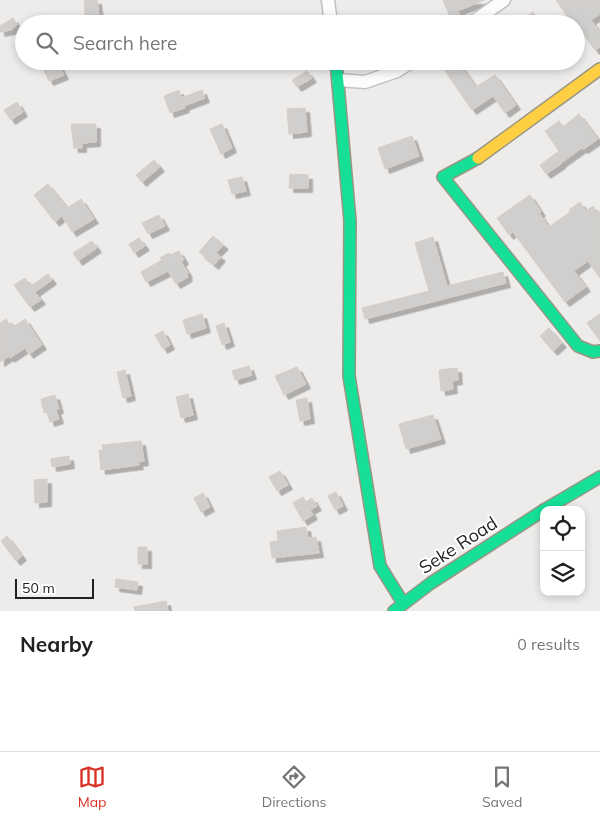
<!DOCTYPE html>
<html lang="en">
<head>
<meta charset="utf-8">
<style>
	body { margin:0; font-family:Mulish,sans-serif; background:#f6f6f6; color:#202124 }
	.controls { position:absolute; right:15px; bottom:15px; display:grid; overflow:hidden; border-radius:10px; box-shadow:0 2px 8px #0003 }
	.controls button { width:45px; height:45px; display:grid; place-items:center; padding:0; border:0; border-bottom:1px solid #e0e0e0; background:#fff; color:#202124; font:25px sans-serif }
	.scale { position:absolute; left:15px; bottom:12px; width:79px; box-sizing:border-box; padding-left:5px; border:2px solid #212121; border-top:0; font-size:14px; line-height:18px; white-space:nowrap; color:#212121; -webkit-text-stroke:4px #fff; paint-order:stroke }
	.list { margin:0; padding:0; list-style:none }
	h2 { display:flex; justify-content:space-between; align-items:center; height:65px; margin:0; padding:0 20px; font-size:21px }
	h2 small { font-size:16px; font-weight:400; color:#757577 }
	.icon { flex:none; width:28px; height:28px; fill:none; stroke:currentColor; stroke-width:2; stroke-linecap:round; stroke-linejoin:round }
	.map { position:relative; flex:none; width:600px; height:611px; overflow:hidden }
	.search { position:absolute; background:#fff; box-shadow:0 2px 8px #0003; left:15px; right:15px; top:15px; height:55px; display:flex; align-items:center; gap:12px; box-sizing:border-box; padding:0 18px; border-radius:28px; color:#757577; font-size:19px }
	.sheet { height:140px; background:#fff }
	nav { display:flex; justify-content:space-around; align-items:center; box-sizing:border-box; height:70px; border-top:1px solid #e0e0e0; background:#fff; font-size:14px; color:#757577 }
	nav a { display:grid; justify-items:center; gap:2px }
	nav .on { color:#d93025 }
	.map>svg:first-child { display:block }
	.building { fill:#d1cfcd; stroke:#d1cecb; filter:url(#shadow) }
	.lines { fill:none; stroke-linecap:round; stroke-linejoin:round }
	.street-casing { stroke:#c2c1c0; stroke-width:15 }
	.fast-casing { stroke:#989683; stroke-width:14 }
	.slow-casing { stroke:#989683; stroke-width:14 }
	.street { stroke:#fcfcfc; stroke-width:12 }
	.fast { stroke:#16e098; stroke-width:11 }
	.slow { stroke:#ffcf43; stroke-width:11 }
	.labels { text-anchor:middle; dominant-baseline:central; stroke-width:4; stroke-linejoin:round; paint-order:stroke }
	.street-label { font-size:18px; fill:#212121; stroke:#fff }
</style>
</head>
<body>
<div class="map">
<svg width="600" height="611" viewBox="0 0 600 611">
	<defs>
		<filter id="shadow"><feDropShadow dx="4.5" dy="4.5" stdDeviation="0" flood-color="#0004"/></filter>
	</defs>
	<rect width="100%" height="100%" fill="#eeecea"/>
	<g class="building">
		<path d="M 89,0 L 97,0 L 100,24 L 86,24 L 84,1 Z"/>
		<path d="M 443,0 L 484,0 L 458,11 L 462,20 L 453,24 Z"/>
		<path d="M 556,0 L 600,0 L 600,14 L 591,20 L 600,32 L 600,47 L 595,50 L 576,24 L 573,20 L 571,22 Z"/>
		<path d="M 533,12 L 541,24 L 517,24 Z"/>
		<path d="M 13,18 L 17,25 L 11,30 L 0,32 L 0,26 Z"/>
		<path d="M 458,62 L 476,87 L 495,75 L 516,105 L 505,113 L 493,96 L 472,110 L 445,71 Z"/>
		<path d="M 58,63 L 64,75 L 49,81 L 44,70 Z"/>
		<path d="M 307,71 L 312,78 L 297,87 L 292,80 Z"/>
		<path d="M 179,90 L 181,98 L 202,90 L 205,98 L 184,106 L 185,108 L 170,113 L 164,96 Z"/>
		<path d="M 17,102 L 23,112 L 11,120 L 4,110 Z"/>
		<path d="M 305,108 L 307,132 L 289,134 L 287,109 Z"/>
		<path d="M 579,114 L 598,139 L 584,149 L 582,148 L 561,163 L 561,164 L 546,174 L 540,165 L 559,151 L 545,131 L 559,121 L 563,127 Z"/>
		<path d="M 71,124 L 96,124 L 96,142 L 82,143 L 82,148 L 74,148 Z"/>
		<path d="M 222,124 L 232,148 L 221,154 L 210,129 Z"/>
		<path d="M 412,136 L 419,156 L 385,169 L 378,148 Z"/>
		<path d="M 154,160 L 160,167 L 142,182 L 136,175 Z"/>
		<path d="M 290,174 L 308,175 L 308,188 L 289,188 Z"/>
		<path d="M 242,177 L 246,191 L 232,194 L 228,180 Z"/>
		<path d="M 48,184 L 67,208 L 81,199 L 94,219 L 72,232 L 62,216 L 55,222 L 34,195 Z"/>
		<path d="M 530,195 L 541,212 L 539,213 L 549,227 L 570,212 L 569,210 L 580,202 L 586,211 L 593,206 L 600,215 L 600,278 L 588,261 L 574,271 L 586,287 L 565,302 L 513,232 L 509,235 L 497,218 Z"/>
		<path d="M 159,215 L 165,226 L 148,234 L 142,223 Z"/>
		<path d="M 213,236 L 224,245 L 216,253 L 221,257 L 214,265 L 199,252 Z"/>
		<path d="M 433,237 L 447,286 L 503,272 L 506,283 L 365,319 L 362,308 L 429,291 L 415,243 Z"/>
		<path d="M 139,238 L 145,246 L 134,253 L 129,244 Z"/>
		<path d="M 92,241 L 97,248 L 78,261 L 73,253 Z"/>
		<path d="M 179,251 L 184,260 L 181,262 L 188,273 L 187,275 L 188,277 L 176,284 L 168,271 L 146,282 L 141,272 L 162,260 L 160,258 L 169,253 L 170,255 Z"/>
		<path d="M 48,274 L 52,280 L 35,292 L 41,300 L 30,307 L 14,285 L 25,278 L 31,286 Z"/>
		<path d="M 202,314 L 206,328 L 187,334 L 183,320 Z"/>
		<path d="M 600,314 L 600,341 L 587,323 Z"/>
		<path d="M 6,319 L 10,325 L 12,323 L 15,326 L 25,319 L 42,345 L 29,354 L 25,348 L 10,358 L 9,356 L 0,362 L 0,323 Z"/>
		<path d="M 224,323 L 230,342 L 222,345 L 216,326 Z"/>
		<path d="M 549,328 L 562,343 L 553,351 L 540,336 Z"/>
		<path d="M 163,331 L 170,345 L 163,349 L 155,335 Z"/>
		<path d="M 249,366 L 252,375 L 235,380 L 232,371 Z"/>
		<path d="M 297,367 L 306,384 L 284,395 L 275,376 Z"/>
		<path d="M 457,368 L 458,380 L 452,381 L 453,389 L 441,391 L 439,370 Z"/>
		<path d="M 125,370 L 131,396 L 123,398 L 117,372 Z"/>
		<path d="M 188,394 L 193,415 L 181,418 L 176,397 Z"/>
		<path d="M 55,395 L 59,409 L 56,410 L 59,419 L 50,422 L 47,412 L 44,413 L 41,399 Z"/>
		<path d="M 307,398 L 310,419 L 300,421 L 296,400 Z"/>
		<path d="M 433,415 L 441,439 L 406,449 L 399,424 Z"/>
		<path d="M 141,441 L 144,461 L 138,462 L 139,465 L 101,470 L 99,450 L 103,450 L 102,445 Z"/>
		<path d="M 69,456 L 70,464 L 52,467 L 51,459 Z"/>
		<path d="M 280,471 L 288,485 L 277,491 L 269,477 Z"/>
		<path d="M 47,479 L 47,502 L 35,503 L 34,480 Z"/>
		<path d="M 336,492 L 343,506 L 335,510 L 328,496 Z"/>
		<path d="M 203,493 L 210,507 L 201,512 L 194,498 Z"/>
		<path d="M 303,497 L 306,502 L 312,498 L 317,506 L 310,510 L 313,515 L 303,521 L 293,503 Z"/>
		<path d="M 306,527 L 308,538 L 316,537 L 319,553 L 272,558 L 270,542 L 278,541 L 277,531 Z"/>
		<path d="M 7,536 L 22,556 L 16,561 L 1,541 Z"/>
		<rect x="138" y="547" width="9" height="17"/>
		<path d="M 116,579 L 138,582 L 137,590 L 115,587 Z"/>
		<path d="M 166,601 L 168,611 L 135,611 L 134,607 Z"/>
	</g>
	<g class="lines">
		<defs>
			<g id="street">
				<path d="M 328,0 L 331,24"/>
				<path d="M 470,24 L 504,0"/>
				<path d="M 338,80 L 365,82 L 397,71 L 413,61"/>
			</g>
			<g id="fast">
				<path d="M 336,61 L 350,221 L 349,376 L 380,566 L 403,603"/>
				<path d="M 478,158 L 443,177 L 578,346 L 593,352 L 600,351"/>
				<path d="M 544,510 L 600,477"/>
				<path d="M 394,611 L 431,583 L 544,510"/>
			</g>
			<path id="slow" d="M 478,158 L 600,69"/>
		</defs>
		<use href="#street" class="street-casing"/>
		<use href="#fast" class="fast-casing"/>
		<use href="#slow" class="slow-casing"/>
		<use href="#street" class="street"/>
		<use href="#fast" class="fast"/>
		<use href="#slow" class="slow"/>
	</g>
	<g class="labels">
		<g class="street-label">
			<text transform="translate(458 545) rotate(-33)">Seke Road</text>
		</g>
	</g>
</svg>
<div class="controls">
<button><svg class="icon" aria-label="locate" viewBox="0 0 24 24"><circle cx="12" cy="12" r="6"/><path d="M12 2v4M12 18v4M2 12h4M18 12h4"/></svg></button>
<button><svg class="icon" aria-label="layers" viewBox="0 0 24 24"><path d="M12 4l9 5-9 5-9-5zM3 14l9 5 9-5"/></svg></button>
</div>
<div class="scale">50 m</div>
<div class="search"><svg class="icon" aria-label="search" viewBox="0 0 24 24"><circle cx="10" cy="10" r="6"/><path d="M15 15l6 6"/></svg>Search here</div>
</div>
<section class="sheet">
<h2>Nearby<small>0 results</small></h2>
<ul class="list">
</ul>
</section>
<nav>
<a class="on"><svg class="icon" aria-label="map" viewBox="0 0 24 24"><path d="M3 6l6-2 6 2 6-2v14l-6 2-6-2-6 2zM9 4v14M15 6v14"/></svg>Map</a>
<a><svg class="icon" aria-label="directions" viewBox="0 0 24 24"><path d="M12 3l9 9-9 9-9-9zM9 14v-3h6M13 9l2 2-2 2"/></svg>Directions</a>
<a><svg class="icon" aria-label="saved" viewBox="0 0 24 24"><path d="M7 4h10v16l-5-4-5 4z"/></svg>Saved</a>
</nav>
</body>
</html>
